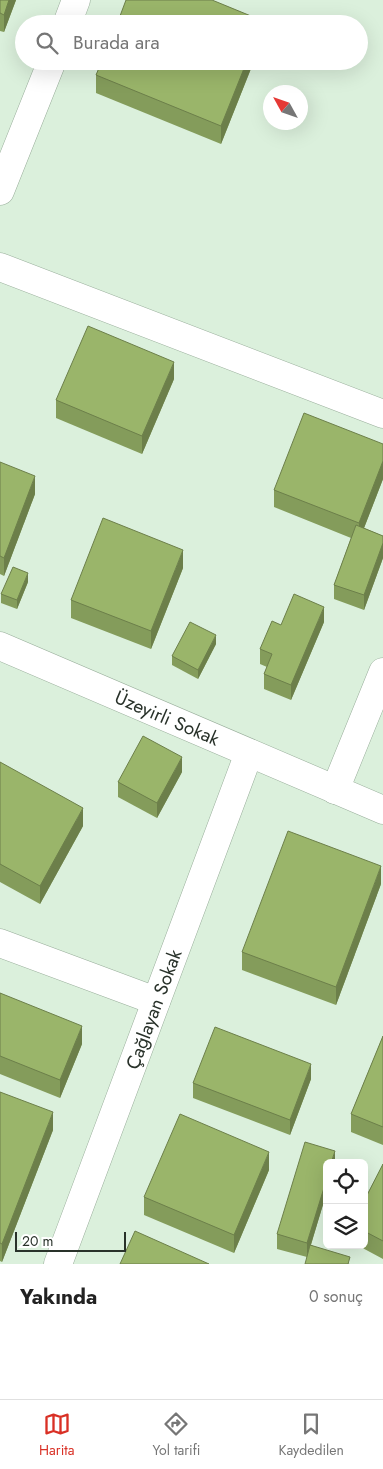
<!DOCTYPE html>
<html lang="tr">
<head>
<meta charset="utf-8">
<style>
	body { margin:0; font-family:Jost,sans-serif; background:#f6f6f6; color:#222 }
	.controls { position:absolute; right:15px; bottom:15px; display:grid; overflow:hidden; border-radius:8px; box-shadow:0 5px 20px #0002 }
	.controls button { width:45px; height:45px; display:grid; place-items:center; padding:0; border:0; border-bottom:1px solid #e0e0e0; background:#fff; color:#222; font:25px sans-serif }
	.compass { position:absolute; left:263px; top:85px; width:45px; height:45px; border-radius:50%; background:#fff; box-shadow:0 5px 20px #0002; rotate:310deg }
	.scale { position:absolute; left:15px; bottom:12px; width:111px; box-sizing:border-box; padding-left:5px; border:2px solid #29322a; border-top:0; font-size:14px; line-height:18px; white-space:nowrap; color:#29322a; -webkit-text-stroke:4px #fff; paint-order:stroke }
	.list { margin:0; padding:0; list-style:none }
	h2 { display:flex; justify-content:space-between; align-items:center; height:65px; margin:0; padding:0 20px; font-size:21px }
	h2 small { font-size:16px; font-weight:400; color:#767676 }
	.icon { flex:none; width:28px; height:28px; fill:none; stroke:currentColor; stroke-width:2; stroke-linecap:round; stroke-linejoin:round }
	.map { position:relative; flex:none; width:383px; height:1264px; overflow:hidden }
	.search { position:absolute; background:#fff; box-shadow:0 5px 20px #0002; left:15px; right:15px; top:15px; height:55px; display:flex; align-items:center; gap:12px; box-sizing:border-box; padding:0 18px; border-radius:28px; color:#767676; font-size:19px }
	.sheet { height:135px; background:#fff }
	nav { display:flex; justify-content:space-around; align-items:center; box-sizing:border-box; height:70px; border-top:1px solid #e0e0e0; background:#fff; font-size:14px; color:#767676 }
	nav a { display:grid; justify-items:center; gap:2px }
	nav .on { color:#d93025 }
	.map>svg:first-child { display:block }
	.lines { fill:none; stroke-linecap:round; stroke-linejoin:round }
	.minor-casing { stroke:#99ae9b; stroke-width:29 }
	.minor { stroke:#fff; stroke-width:28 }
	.wall { fill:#849c5b }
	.shaded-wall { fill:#6c7f4a }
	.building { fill:#9ab56a; stroke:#6c7f4a }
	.labels { text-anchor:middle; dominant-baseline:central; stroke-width:4; stroke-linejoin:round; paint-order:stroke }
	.street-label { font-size:19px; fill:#29322a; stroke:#fff }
</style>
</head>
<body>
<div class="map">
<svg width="383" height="1264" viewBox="0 0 383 1264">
	<rect width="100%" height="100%" fill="#dbf0dc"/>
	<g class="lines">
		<defs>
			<g id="minor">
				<path d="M 67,24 L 76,0"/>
				<path d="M 0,191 L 52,61"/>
				<path d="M 0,267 L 383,414"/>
				<path id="s1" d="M 0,646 L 383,810"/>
				<path d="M 335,790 L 383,672"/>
				<path d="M 0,943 L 156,1001"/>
				<path id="s2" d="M 58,1264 L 249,753"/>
			</g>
		</defs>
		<use href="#minor" class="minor-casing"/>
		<use href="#minor" class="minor"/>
	</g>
	<g class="wall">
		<path d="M 0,0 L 16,0 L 4,32 L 0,31 Z"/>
		<path d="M 102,61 L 254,61 L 221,144 L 96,93 L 96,75 Z"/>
		<path d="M 174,379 L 142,454 L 56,418 L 56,400 Z"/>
		<path d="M 383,444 L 383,479 L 364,528 L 383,536 L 383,558 L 364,610 L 334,599 L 334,585 L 351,538 L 274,507 L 274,490 Z"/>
		<path d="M 0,462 L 35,494 L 4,576 L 0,574 Z"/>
		<path d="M 183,568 L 151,649 L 71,618 L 71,600 Z"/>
		<path d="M 28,582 L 17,609 L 1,603 L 1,594 Z"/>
		<path d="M 324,622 L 291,700 L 264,689 L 264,674 L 267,667 L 260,664 L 260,649 L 281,625 Z"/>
		<path d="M 216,644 L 198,679 L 172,665 L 172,656 Z"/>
		<path d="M 0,762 L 83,826 L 40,904 L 0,882 Z"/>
		<path d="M 182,772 L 157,818 L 118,797 L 118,782 Z"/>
		<path d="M 381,884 L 336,1005 L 242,970 L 242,952 Z"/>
		<path d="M 0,993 L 82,1044 L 60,1098 L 0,1074 Z"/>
		<path d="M 383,1036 L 383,1145 L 351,1132 L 351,1114 Z"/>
		<path d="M 311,1079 L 290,1135 L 193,1098 L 193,1083 Z"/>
		<path d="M 0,1092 L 53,1130 L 2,1262 L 0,1261 Z"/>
		<path d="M 335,1163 L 311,1245 L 350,1264 L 307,1257 L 277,1249 L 277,1234 Z"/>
		<path d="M 383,1164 L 383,1259 L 357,1245 L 364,1245 L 364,1201 Z"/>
		<path d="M 269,1170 L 234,1253 L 144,1215 L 144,1197 Z"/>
	</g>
	<g class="shaded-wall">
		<path d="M 9,0 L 16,0 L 4,32 L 4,15 Z"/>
		<path d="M 247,61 L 254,61 L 221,144 L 221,126 Z"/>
		<path d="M 174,362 L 174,379 L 142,454 L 142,436 Z"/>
		<path d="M 383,461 L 383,479 L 359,541 L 359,523 Z"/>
		<path d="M 35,476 L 35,494 L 4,576 L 4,558 Z"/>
		<path d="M 383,543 L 383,558 L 364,610 L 364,595 Z"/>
		<path d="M 183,550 L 183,568 L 151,649 L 151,631 Z"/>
		<path d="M 28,573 L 28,582 L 17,609 L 17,600 Z"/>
		<path d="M 324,607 L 324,622 L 291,700 L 291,685 Z"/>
		<path d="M 216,635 L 216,644 L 198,679 L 198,670 Z"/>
		<path d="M 182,757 L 182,772 L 157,818 L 157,803 Z"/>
		<path d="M 83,808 L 83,826 L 40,904 L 40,886 Z"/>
		<path d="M 381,866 L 381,884 L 336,1005 L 336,987 Z"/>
		<path d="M 82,1026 L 82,1044 L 60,1098 L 60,1080 Z"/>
		<path d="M 311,1064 L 311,1079 L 290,1135 L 290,1120 Z"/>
		<path d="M 53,1112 L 53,1130 L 2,1262 L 2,1244 Z"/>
		<path d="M 335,1151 L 335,1163 L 331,1163 Z"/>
		<path d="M 269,1152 L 269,1170 L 234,1253 L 234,1235 Z"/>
		<path d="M 327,1178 L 327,1192 L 307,1257 L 307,1243 Z"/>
	</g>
	<g class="building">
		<path d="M 0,0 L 9,0 L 4,15 L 0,13 Z"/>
		<path d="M 126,0 L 212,0 L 263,21 L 262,24 L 117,24 Z"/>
		<path d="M 102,61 L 247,61 L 221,126 L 96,75 Z"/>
		<path d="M 88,326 L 174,362 L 142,436 L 56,400 Z"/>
		<path d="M 304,413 L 383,444 L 383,461 L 359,523 L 274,490 Z"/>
		<path d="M 0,462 L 35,476 L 4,558 L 0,556 Z"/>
		<path d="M 103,518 L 183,550 L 151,631 L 71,600 Z"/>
		<path d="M 356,525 L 383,536 L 383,543 L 364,595 L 334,585 Z"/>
		<path d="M 13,567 L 28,573 L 17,600 L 1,594 Z"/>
		<path d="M 294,594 L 324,607 L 291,685 L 264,674 L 272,654 L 260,649 L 272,621 L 281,625 Z"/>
		<path d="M 190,622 L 216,635 L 198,670 L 172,656 Z"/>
		<path d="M 143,736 L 182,757 L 157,803 L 118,782 Z"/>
		<path d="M 0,762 L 83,808 L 40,886 L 0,864 Z"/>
		<path d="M 288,831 L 381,866 L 336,987 L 242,952 Z"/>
		<path d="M 0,993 L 82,1026 L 60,1080 L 0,1056 Z"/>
		<path d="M 215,1027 L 311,1064 L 290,1120 L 193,1083 Z"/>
		<path d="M 383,1036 L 383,1127 L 351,1114 Z"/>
		<path d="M 0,1092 L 53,1112 L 2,1244 L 0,1243 Z"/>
		<path d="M 180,1114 L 269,1152 L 234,1235 L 144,1197 Z"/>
		<path d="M 305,1142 L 335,1151 L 331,1163 L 327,1163 L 327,1178 L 307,1243 L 277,1234 Z"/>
		<path d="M 383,1164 L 383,1241 L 364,1231 L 364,1201 Z"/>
		<path d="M 135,1231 L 209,1264 L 120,1264 Z"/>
		<path d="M 310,1245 L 350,1257 L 348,1264 L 305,1264 Z"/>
	</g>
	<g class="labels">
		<g class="street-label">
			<text stroke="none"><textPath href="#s1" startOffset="182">Üzeyirli Sokak</textPath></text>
			<text stroke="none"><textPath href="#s2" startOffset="272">Çağlayan Sokak</textPath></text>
		</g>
	</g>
</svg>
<div class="controls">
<button><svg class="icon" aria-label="locate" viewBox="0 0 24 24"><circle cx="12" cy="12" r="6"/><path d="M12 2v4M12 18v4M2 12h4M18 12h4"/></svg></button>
<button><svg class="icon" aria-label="layers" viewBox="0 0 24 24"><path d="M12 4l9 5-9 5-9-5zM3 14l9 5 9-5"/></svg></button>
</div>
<svg class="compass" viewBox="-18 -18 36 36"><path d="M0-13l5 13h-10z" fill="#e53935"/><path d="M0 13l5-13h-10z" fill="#767676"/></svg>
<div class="scale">20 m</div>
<div class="search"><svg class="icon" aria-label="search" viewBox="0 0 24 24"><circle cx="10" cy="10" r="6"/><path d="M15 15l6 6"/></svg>Burada ara</div>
</div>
<section class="sheet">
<h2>Yakında<small>0 sonuç</small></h2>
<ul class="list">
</ul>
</section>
<nav>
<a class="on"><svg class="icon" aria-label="map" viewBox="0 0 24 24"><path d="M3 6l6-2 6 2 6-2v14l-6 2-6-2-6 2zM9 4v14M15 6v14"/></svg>Harita</a>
<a><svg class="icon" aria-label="directions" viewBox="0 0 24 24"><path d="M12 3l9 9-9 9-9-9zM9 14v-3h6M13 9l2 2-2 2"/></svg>Yol tarifi</a>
<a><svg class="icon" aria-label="saved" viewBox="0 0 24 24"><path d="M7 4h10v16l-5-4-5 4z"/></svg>Kaydedilen</a>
</nav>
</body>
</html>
